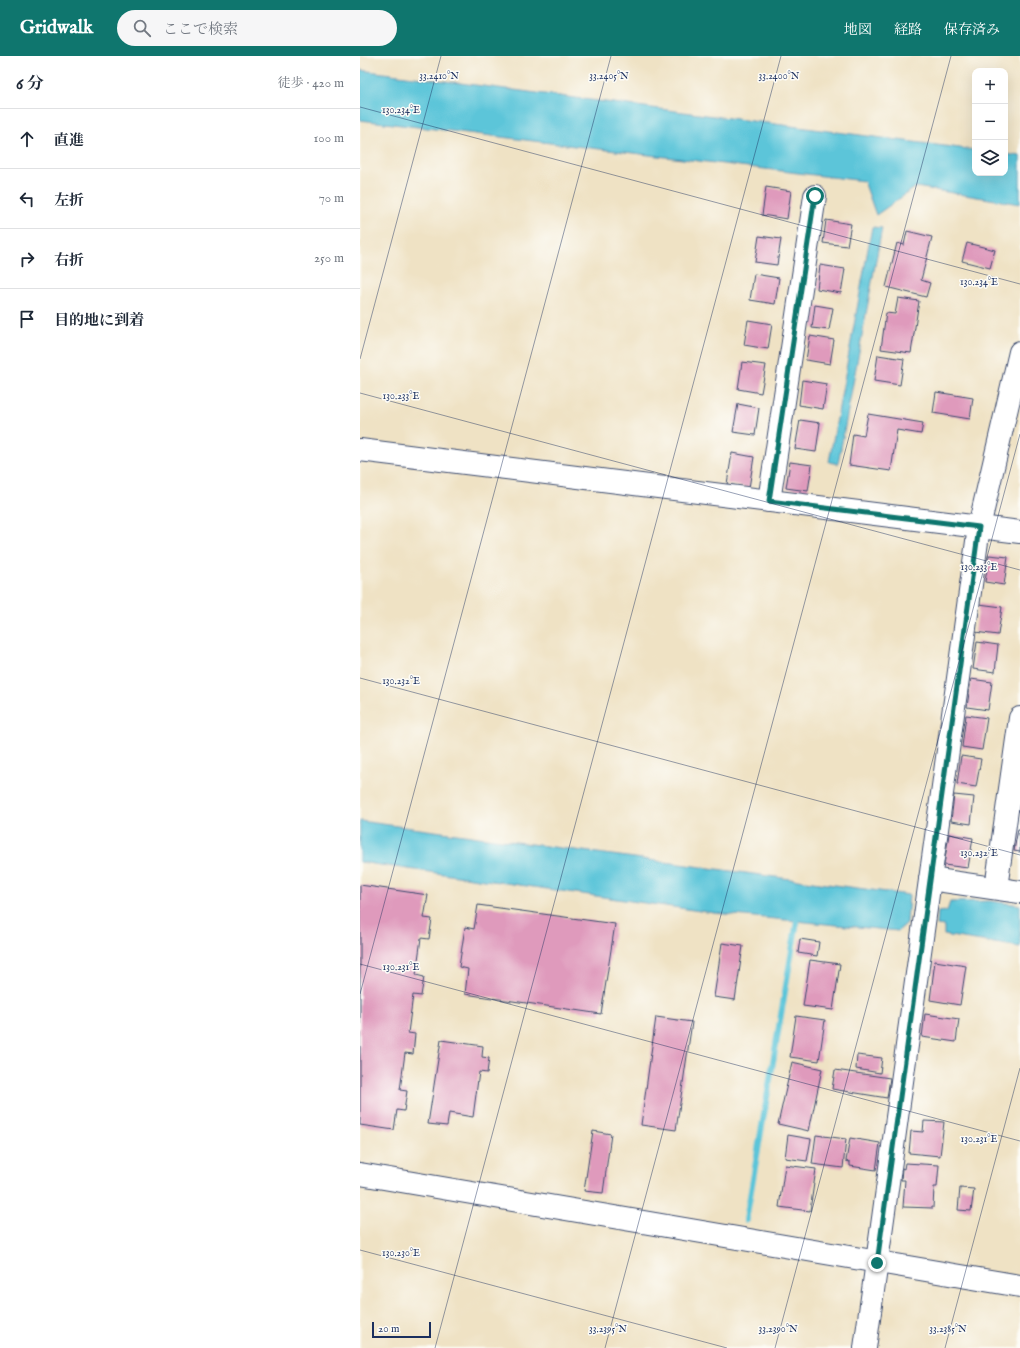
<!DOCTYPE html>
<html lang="ja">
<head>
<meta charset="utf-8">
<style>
	body { margin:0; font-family:"IM FELL English","Noto Serif JP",serif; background:#f6f6f7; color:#1f2937 }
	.controls { position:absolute; right:12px; top:12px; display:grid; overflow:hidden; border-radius:8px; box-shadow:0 4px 16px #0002 }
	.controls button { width:36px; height:36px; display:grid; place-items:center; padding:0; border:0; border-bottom:1px solid #e0e1e3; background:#fff; color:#1f2937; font:20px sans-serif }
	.scale { position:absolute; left:12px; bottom:10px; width:59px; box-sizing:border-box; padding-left:4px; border:2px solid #1b2f5e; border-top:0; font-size:11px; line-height:14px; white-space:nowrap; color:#1b2f5e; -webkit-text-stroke:3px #fdfcf7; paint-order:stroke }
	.stop { position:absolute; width:12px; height:12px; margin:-9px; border:3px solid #0f766e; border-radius:50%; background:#fff }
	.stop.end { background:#0f766e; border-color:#fff; box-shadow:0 1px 4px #0008 }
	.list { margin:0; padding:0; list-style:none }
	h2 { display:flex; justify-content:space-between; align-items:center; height:52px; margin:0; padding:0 16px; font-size:17px }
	h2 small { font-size:13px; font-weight:400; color:#747a83 }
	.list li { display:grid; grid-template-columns:26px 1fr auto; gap:12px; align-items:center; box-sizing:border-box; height:60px; padding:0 16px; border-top:1px solid #e0e1e3 }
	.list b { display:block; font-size:15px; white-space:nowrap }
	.list em { font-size:13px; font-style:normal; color:#747a83 }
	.icon { flex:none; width:22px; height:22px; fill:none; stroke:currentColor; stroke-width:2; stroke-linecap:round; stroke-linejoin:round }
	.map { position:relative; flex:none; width:660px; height:1292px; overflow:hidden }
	header { display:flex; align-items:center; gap:24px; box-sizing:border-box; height:56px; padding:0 20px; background:#0f766e; color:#fff }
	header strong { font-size:19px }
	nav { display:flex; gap:22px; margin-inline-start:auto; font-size:14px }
	.search { width:280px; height:36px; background:#f6f6f7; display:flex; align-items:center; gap:10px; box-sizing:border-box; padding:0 14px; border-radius:22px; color:#747a83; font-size:15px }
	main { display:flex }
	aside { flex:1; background:#fff }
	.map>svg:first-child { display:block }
	.water { fill:#5cc5d9; stroke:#3c7a9c }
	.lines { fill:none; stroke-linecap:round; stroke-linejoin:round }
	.stream { stroke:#5cc5d9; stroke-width:6 }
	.building { fill:#df9abc }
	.minor-casing { stroke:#3b4a6d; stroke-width:24 }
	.minor { stroke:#fff; stroke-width:22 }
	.route { stroke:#0f766e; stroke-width:5 }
	.ticks { fill:none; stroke:#1b2f5e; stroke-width:1; stroke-opacity:0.45 }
	.ticks-label { font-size:10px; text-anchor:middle; fill:#1b2f5e; stroke:#fdfcf7; stroke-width:3; stroke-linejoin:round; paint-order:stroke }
</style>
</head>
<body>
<header>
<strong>Gridwalk</strong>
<div class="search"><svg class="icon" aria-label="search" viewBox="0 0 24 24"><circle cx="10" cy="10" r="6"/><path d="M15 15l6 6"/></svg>ここで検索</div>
<nav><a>地図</a><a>経路</a><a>保存済み</a></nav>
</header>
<main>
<aside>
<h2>6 分<small>徒歩 · 420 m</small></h2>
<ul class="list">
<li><svg class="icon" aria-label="ahead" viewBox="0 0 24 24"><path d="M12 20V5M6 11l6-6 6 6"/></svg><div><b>直進</b></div><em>100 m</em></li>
<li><svg class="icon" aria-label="left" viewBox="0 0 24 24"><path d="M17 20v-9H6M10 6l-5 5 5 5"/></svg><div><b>左折</b></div><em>70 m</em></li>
<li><svg class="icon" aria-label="right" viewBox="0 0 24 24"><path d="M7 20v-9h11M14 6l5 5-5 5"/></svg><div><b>右折</b></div><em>250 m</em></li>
<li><svg class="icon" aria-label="arrive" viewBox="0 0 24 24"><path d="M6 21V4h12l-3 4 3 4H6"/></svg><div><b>目的地に到着</b></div></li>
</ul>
</aside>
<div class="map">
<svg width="660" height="1292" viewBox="0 0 660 1292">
	<rect width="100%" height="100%" fill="#fdfcf7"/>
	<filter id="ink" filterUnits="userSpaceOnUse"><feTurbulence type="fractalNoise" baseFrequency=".025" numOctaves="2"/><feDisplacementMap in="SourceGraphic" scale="8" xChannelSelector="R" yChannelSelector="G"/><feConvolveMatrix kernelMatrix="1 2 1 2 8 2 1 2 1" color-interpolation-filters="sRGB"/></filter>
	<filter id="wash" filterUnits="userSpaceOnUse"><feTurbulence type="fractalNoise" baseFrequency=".012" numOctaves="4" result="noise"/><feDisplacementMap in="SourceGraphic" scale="16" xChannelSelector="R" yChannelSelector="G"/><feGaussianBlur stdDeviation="0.9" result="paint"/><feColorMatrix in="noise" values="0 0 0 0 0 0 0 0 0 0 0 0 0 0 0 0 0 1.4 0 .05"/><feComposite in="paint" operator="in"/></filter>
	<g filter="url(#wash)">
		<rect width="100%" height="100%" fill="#efe2c4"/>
		<g class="water">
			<path d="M 0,14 L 615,94 L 615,117 L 645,117 L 645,98 L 660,100 L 660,148 L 556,131 L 516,159 L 504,125 L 0,64 Z"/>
			<path d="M 512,171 L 522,172 L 478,408 L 469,406 Z"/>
			<path d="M 0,765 L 549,839 L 547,867 L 538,875 L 354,857 L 0,806 Z"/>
			<path d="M 630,845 L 660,849 L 660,891 L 584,879 L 584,870 L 577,869 L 578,856 L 587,855 L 590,846 Z"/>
		</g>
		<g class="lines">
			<path class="stream" d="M 386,1164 L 437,865"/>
		</g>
		<g id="blocks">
			<g class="building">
				<path d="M 406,131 L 431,135 L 427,163 L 402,159 Z"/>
				<path d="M 466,164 L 491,168 L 487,190 L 463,187 Z"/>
				<path d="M 547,175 L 572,181 L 561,224 L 570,227 L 566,241 L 526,231 L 537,187 L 544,189 Z"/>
				<path d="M 399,180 L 421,183 L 417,209 L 395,206 Z"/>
				<path d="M 607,187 L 635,194 L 630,212 L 602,205 Z"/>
				<path d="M 460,209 L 485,213 L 481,237 L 457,233 Z"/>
				<path d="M 394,218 L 419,222 L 415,248 L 390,244 Z"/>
				<path d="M 538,242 L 559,245 L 551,297 L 521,293 L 526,257 L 535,258 Z"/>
				<path d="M 455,249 L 473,252 L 469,274 L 452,272 Z"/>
				<path d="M 388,264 L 412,268 L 408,293 L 384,289 Z"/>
				<path d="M 450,280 L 474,284 L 470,308 L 446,304 Z"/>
				<path d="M 518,299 L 544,303 L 540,329 L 514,325 Z"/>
				<path d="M 382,306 L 406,309 L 401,337 L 378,333 Z"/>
				<path d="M 442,324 L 467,328 L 463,353 L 439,349 Z"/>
				<path d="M 576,336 L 613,342 L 610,363 L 573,357 Z"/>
				<path d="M 378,348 L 399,352 L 395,379 L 373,376 Z"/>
				<path d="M 508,358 L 563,367 L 561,378 L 537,374 L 531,415 L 489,409 L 493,378 L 504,380 Z"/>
				<path d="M 440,364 L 460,367 L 456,396 L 435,393 Z"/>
				<path d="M 372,397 L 394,401 L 389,432 L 367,428 Z"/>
				<path d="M 430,406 L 452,409 L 448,435 L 426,432 Z"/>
				<path d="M 629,499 L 648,501 L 644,529 L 625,526 Z"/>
				<path d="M 619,548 L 642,551 L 638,579 L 615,576 Z"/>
				<path d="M 617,586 L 638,589 L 635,616 L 613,613 Z"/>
				<path d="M 611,623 L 632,626 L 628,654 L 607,651 Z"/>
				<path d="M 606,659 L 627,662 L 622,694 L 602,691 Z"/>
				<path d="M 601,700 L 621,703 L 616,731 L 597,728 Z"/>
				<path d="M 594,739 L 614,741 L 611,768 L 591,765 Z"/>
				<path d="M 658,773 L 660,773 L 660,796 L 654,795 Z"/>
				<path d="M 589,778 L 613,782 L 608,812 L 584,809 Z"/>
				<path d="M 0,829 L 68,839 L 64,862 L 72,863 L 69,883 L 61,882 L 56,919 L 64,921 L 61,940 L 53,939 L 48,977 L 55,978 L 53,998 L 45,997 L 40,1034 L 47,1035 L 44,1055 L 37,1054 L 34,1074 L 0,1069 Z"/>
				<path d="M 118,849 L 255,868 L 241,958 L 105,938 L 108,913 L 99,911 L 105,871 L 114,873 Z"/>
				<path d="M 440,883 L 459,886 L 457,900 L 438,897 Z"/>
				<path d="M 362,887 L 383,890 L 375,944 L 354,941 Z"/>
				<path d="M 450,904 L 480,908 L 473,954 L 443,950 Z"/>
				<path d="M 575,905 L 606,910 L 600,949 L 570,944 Z"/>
				<path d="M 565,958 L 599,963 L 596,986 L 562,981 Z"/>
				<path d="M 436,960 L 465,964 L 459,1005 L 430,1001 Z"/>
				<path d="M 296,961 L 332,966 L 316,1074 L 281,1069 Z"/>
				<path d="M 81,984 L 123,990 L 122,1001 L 129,1002 L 127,1017 L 119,1016 L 113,1061 L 89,1057 L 87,1070 L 68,1068 Z"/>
				<path d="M 497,999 L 522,1002 L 520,1017 L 496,1013 Z"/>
				<path d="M 432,1006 L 462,1013 L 449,1075 L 418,1068 Z"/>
				<path d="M 475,1014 L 530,1022 L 527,1042 L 472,1033 Z"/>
				<path d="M 564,1065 L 584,1066 L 580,1100 L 549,1097 L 551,1075 L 563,1076 Z"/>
				<path d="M 233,1075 L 251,1078 L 243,1137 L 224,1135 Z"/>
				<path d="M 428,1079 L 451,1083 L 447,1105 L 425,1102 Z"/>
				<path d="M 456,1079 L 486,1083 L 483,1112 L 452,1108 Z"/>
				<path d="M 490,1082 L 520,1087 L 516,1114 L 490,1110 L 490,1106 L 486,1105 Z"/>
				<path d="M 545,1107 L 579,1109 L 577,1131 L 574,1131 L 573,1152 L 543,1151 L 545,1124 L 541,1124 L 542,1112 L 544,1113 Z"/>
				<path d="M 425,1109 L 456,1113 L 450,1155 L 419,1151 Z"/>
				<path d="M 600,1132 L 614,1133 L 611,1155 L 598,1154 Z"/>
			</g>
		</g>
	</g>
	<g filter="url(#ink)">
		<use href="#blocks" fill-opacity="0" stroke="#3b4a6d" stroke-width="1"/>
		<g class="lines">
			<defs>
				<g id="minor">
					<path d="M 0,394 L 660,476"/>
					<path d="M 409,445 L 455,140"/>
					<path d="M 570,823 L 660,836"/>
					<path d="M 636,832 L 660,662"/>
					<path d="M 0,1118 L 660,1230"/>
					<path d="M 505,1292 L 619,471 L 660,296"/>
				</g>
			</defs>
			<use href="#minor" class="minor-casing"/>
			<use href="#minor" class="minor"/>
		</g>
	</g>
	<g class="lines" filter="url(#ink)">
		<path class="route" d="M 455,140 L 409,445 L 619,471 L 517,1207"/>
	</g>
	<path class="ticks" d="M 0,51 L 660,228M 0,303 L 81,0M 0,337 L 660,514M 0,622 L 660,799M 0,908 L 660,1085M 0,938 L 251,0M 0,1194 L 367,1292M 75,1292 L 421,0M 245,1292 L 591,0M 415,1292 L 660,378M 585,1292 L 660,1012"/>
	<g class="ticks-label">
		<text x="249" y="23">33.2405°N</text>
		<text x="79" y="23">33.2410°N</text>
		<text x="419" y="23">33.2400°N</text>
		<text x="41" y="57">130.234°E</text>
		<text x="619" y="229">130.234°E</text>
		<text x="41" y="343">130.233°E</text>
		<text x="619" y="514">130.233°E</text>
		<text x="41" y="628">130.232°E</text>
		<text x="619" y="800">130.232°E</text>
		<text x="41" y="914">130.231°E</text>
		<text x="619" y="1086">130.231°E</text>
		<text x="41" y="1200">130.230°E</text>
		<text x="248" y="1276">33.2395°N</text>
		<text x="418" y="1276">33.2390°N</text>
		<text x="588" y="1276">33.2385°N</text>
	</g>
</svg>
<div class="controls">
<button>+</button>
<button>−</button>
<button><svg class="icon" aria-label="layers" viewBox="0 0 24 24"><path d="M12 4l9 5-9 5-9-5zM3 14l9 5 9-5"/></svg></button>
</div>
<div class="scale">20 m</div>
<div class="stop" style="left:455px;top:140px"></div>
<div class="stop end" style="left:517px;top:1207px"></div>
</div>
</main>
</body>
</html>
